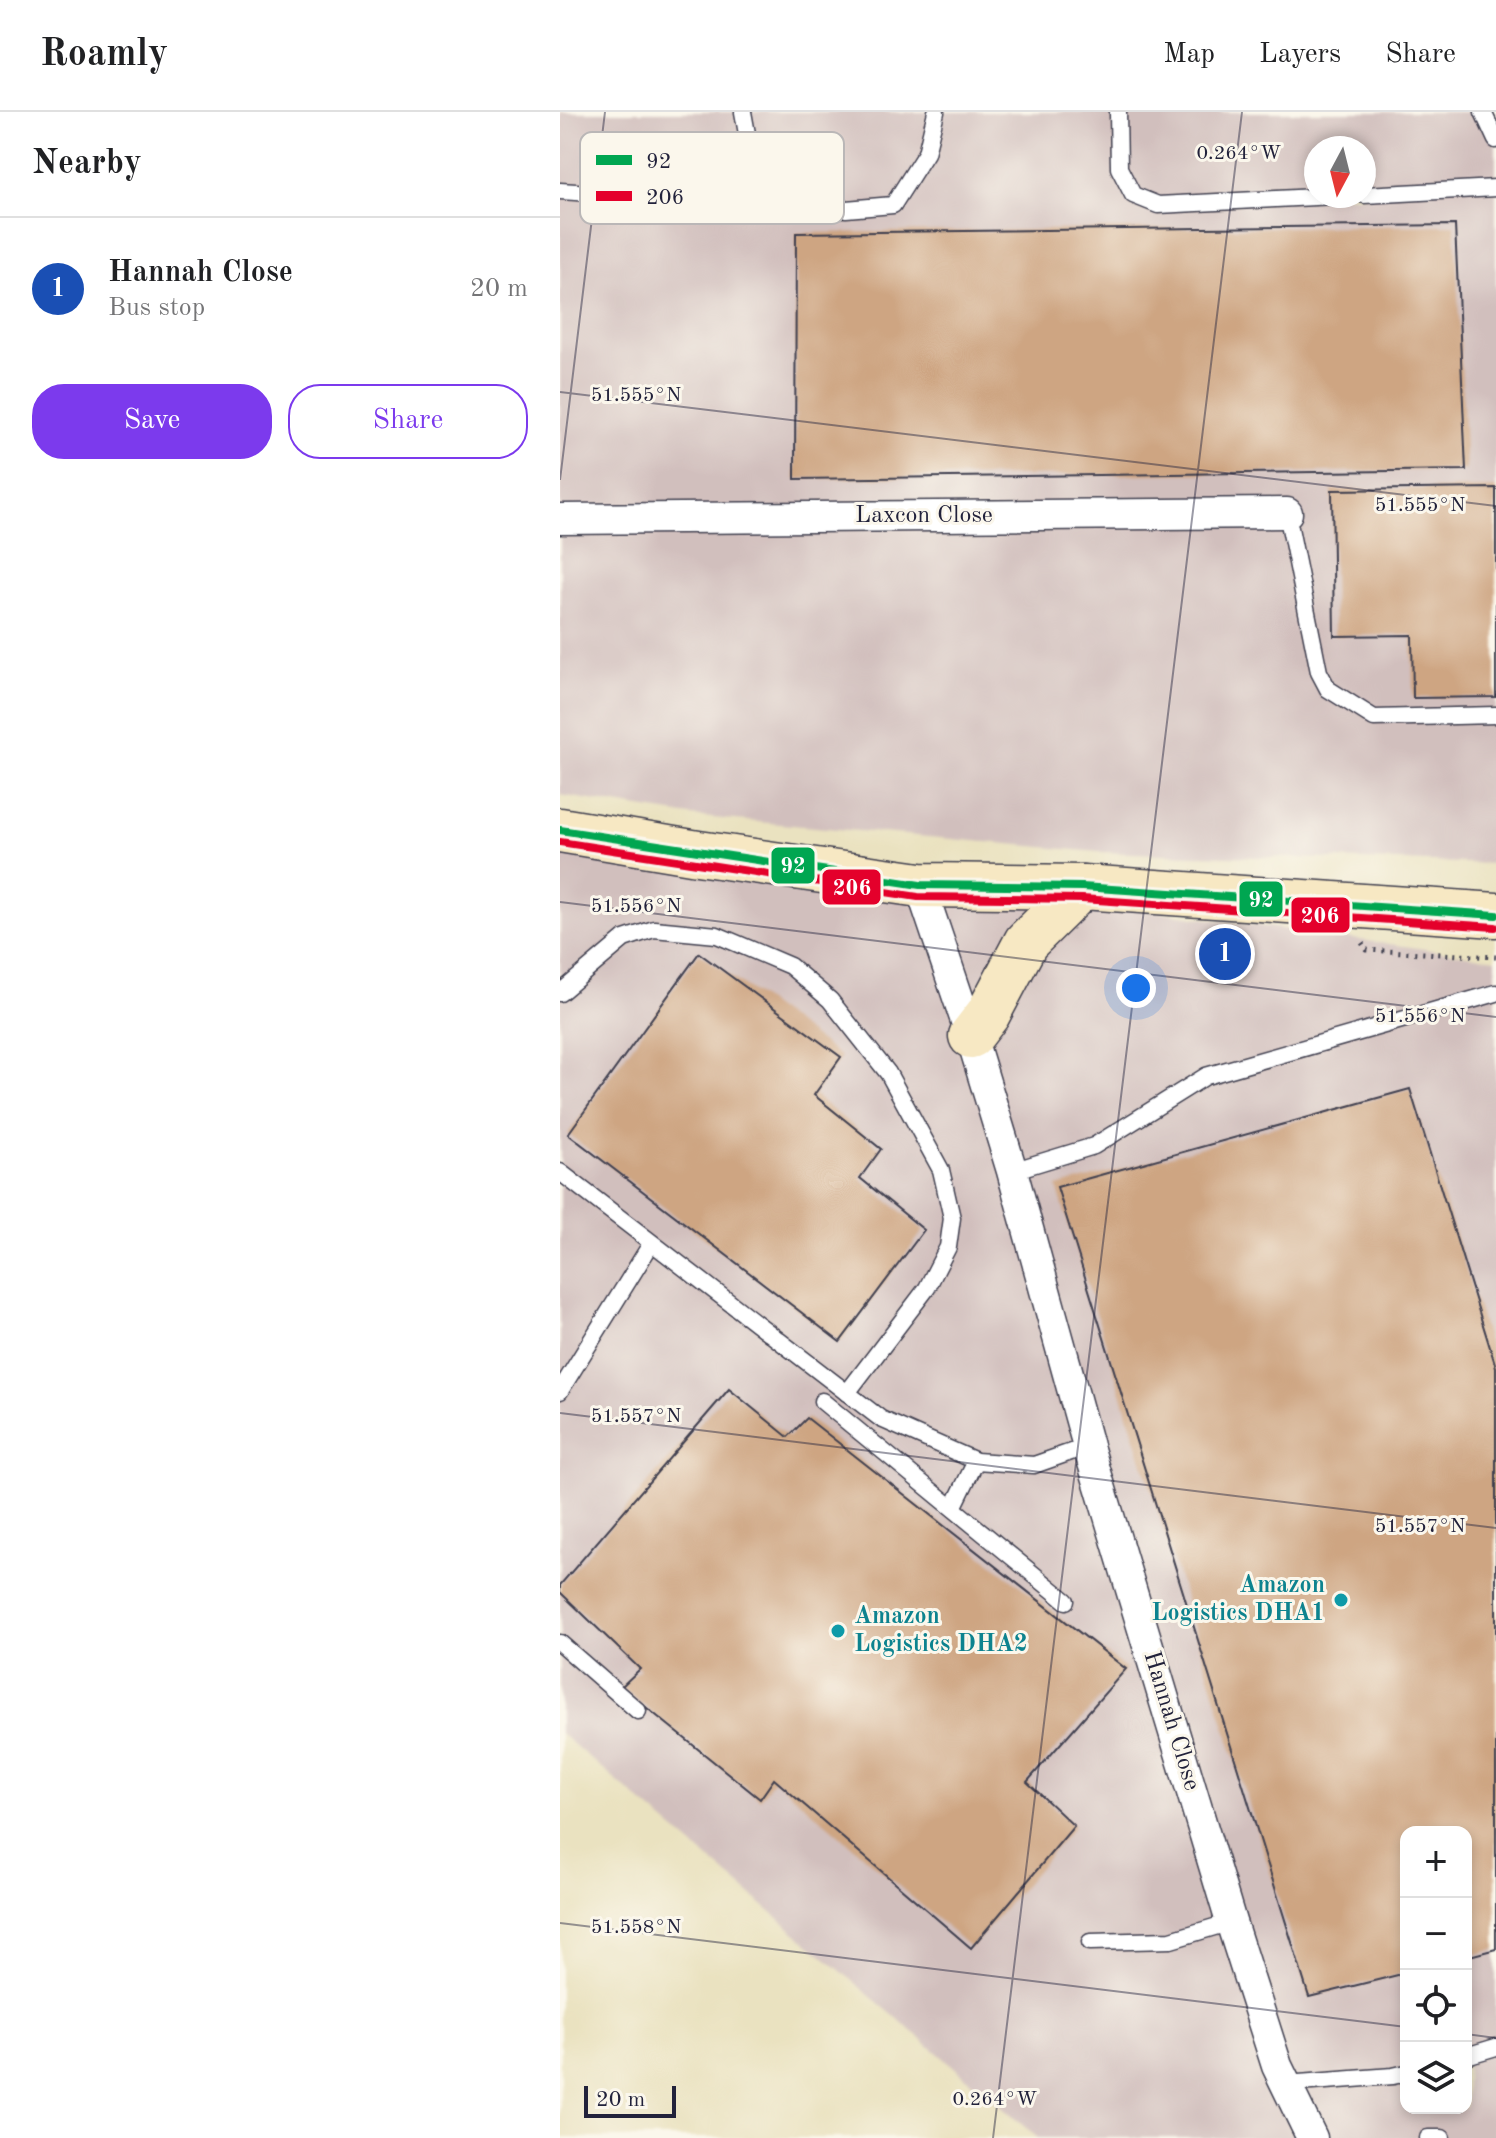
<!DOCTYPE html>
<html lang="en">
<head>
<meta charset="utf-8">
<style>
	body { margin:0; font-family:"Old Standard TT",serif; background:#f6f6f6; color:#202124 }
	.controls { position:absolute; right:24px; bottom:24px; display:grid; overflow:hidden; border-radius:16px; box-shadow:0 4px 12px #0003 }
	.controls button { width:72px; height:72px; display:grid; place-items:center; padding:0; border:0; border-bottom:2px solid #e0e0e0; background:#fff; color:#202124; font:40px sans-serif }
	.compass { position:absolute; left:744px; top:24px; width:72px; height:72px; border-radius:50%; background:#fff; box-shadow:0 4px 12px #0003; rotate:187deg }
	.scale { position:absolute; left:24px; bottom:20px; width:92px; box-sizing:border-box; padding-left:8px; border:4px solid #22223b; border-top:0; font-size:22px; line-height:28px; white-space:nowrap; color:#22223b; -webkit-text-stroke:6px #fbf7ec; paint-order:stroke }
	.you { position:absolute; left:576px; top:876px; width:28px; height:28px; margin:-20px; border:6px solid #fff; border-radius:50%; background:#1a73e8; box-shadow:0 0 0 12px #1a73e833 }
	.badge { display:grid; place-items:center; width:52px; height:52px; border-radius:50%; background:#7c3aed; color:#fff; font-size:26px; font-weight:700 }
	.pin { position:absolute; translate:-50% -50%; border:4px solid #fff; box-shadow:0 2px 8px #0006 }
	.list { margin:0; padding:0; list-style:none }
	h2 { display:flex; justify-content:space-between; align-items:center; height:104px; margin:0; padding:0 32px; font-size:34px }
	h2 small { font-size:26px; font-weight:400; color:#757577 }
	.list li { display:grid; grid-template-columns:52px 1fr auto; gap:24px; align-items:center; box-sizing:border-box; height:144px; padding:0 32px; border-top:2px solid #e0e0e0 }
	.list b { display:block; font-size:30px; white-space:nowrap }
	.list p { margin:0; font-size:26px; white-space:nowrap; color:#757577 }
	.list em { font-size:26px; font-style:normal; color:#757577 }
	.actions { display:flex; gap:16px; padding:24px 32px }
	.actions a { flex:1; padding:18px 0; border:2px solid #7c3aed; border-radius:32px; text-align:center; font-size:28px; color:#7c3aed }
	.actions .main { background:#7c3aed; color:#fff }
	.icon { flex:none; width:44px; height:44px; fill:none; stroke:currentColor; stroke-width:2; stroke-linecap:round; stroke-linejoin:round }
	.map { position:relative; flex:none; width:936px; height:2026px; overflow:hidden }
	header { display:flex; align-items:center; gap:48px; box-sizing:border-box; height:112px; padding:0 40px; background:#fff; border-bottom:2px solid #e0e0e0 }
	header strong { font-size:38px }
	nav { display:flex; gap:44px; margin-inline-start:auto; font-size:28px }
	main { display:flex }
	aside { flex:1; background:#fff }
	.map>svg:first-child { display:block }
	.industrial { fill:#d1bfbd; fill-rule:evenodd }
	.building { fill:#cea582 }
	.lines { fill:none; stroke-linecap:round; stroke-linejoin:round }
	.service-casing { stroke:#403f4f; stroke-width:19 }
	.minor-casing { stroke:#403f4f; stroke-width:33 }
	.secondary-casing { stroke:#403f4f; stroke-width:47 }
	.path { stroke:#403f4f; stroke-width:5; stroke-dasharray:2 6; stroke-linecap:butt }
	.service { stroke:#fff; stroke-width:16 }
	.minor { stroke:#fff; stroke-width:30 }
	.secondary { stroke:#f7e8c3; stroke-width:44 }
	.bus-1-casing { stroke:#fbf7ec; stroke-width:14 }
	.bus-2-casing { stroke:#fbf7ec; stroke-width:14 }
	.bus-1 { stroke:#00a651; stroke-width:8 }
	.bus-2 { stroke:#e4002b; stroke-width:8 }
	.ticks { fill:none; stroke:#22223b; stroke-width:2; stroke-opacity:0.45 }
	.culture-dot { fill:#0f9aa8; stroke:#fbf7ec; stroke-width:3 }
	.labels { text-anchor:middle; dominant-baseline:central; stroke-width:6; stroke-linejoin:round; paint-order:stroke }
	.street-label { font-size:24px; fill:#22223b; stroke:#fbf7ec }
	.culture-label { font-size:24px; font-weight:bold; fill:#0d838f; stroke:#fbf7ec; text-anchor:end }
	.key { fill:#fbf7ec; stroke:#bab7b7; stroke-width:2 }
	.key-label { font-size:22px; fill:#22223b }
	.ticks-label { font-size:20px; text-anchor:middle; fill:#22223b; stroke:#fbf7ec; stroke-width:6; stroke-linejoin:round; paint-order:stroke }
	.line-badge { stroke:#fbf7ec; stroke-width:3 }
	.badge-label { font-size:22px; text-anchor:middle; font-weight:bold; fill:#fff }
</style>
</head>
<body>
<header>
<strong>Roamly</strong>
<nav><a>Map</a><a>Layers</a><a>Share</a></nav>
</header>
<main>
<aside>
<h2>Nearby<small></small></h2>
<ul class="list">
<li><span class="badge" style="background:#1a4fb4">1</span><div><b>Hannah Close</b><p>Bus stop</p></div><em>20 m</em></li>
</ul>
<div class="actions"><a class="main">Save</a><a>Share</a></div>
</aside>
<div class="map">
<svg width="936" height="2026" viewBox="0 0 936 2026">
	<rect width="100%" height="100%" fill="#fbf7ec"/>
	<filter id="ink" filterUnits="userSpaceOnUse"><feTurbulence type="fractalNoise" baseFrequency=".0125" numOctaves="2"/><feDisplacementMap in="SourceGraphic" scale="16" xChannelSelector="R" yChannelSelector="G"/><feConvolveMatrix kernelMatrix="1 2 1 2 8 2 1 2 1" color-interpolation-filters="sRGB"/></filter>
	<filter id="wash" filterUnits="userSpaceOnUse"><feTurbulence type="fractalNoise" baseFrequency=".006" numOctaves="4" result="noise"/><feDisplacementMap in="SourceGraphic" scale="32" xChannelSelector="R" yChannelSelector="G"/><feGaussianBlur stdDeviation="1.8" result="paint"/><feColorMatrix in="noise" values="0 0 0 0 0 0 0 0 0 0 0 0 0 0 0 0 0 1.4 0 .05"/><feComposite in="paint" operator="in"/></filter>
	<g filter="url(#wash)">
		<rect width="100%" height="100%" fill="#eae2c0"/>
		<g class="industrial">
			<path d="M 0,0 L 936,0 L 936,752 L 539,740 L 130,704 L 0,683 ZM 756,36 L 804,36 L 804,84 L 756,84 Z"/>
			<path d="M 0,716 L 936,847 L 936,2026 L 478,2026 L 0,1621 ZM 846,1720 L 906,1720 L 906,1996 L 846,1996 Z"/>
		</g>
		<g id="blocks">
			<g class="building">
				<path d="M 895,113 L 906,358 L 235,367 L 236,121 Z"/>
				<path d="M 936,376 L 936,585 L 853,586 L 852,523 L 774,524 L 772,378 Z"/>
				<path d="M 139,841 L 281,945 L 254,983 L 321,1037 L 300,1066 L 364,1118 L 280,1230 L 8,1022 Z"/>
				<path d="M 850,977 L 936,1255 L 936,1837 L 906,1845 L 906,1720 L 846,1720 L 846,1861 L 749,1885 L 497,1075 Z"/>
				<path d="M 169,1277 L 228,1325 L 247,1306 L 566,1557 L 467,1670 L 514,1714 L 411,1836 L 214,1667 L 200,1687 L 61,1575 L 80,1557 L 0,1480 L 0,1473 Z"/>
			</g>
		</g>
	</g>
	<g filter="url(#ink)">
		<use href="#blocks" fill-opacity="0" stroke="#403f4f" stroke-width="2"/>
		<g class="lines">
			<defs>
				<g id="service">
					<path d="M 183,0 L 194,60 L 193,91"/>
					<path d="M 558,0 L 559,56 L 573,83 L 598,93 L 775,84"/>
					<path d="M 923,0 L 936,28"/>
					<path d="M 0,79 L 286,97 L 333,93 L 366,41 L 376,0"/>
					<path d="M 804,83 L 936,76"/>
					<path d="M 727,401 L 759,560 L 768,577 L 814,606 L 936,603"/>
					<path d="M 0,881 L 64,827 L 94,817 L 157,823 L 230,854 L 270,888 L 328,961 L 381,1058 L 392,1106 L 388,1135 L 367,1176 L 287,1281"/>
					<path d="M 452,1059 L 534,1034 L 646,964 L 936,881"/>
					<path d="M 0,1060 L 321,1307 L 416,1349 L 474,1353 L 528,1334"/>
					<path d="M 0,1279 L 91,1132"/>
					<path d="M 262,1289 L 506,1489"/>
					<path d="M 393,1396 L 416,1349"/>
					<path d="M 0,1531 L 78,1599"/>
					<path d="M 530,1830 L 611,1828 L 671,1810"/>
					<path d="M 906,1944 L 936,1935"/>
					<path d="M 725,1972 L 833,1964 L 846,1961"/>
					<path d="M 868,2026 L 882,2026"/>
				</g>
				<g id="minor">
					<path d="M 0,407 L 727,401"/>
					<path d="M 360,773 L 411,924 L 452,1059 L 528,1334 L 671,1810 L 717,1954 L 752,2026"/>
				</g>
				<g id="secondary">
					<path d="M 0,718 L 138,741 L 360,773 L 522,775 L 936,803"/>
					<path d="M 411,924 L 428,902 L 466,830 L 522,775"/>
				</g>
			</defs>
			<use href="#service" class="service-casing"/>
			<use href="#minor" class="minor-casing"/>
			<use href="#secondary" class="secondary-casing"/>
			<path class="path" d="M 802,831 L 807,838 L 936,845"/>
			<use href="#service" class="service"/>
			<use href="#minor" class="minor"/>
			<use href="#secondary" class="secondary"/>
			<defs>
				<path id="bus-1" d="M 0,718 L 360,773 L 522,775 L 936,803"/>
				<path id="bus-2" d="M 0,730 L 358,785 L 522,787 L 935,815"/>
			</defs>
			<use href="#bus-1" class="bus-1-casing"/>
			<use href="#bus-2" class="bus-2-casing"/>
			<use href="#bus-1" class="bus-1"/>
			<use href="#bus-2" class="bus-2"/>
		</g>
	</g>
	<path class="ticks" d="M 0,280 L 936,394M 0,368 L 45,0M 0,790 L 936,905M 0,1301 L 936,1416M 0,1811 L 846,1915M 906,1922 L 936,1926M 433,2026 L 682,0"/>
	<g class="culture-dot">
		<circle cx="781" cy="1488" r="8"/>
		<circle cx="278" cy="1519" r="8"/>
	</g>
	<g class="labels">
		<g class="street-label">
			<text x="364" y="404">Laxcon Close</text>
			<text transform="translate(611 1609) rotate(73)">Hannah Close</text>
		</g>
		<g class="culture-label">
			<text x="765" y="1474">Amazon<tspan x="765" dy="28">Logistics DHA1</tspan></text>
			<text x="294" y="1505" text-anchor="start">Amazon<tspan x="294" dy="28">Logistics DHA2</tspan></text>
		</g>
	</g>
	<rect x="20" y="20" width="264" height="92" rx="12" class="key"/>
	<rect x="36" y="43" width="36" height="10" fill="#00a651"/>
	<rect x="36" y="79" width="36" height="10" fill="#e4002b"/>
	<g class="key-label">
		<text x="86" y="56">92</text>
		<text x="86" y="92">206</text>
	</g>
	<g class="ticks-label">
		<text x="679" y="47">0.264°W</text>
		<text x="76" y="289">51.555°N</text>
		<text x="860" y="399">51.555°N</text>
		<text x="76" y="800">51.556°N</text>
		<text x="860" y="910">51.556°N</text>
		<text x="76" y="1310">51.557°N</text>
		<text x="860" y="1420">51.557°N</text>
		<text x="76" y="1821">51.558°N</text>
		<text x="435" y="1993">0.264°W</text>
	</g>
	<g class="line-badge">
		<rect x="210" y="734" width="46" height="39" rx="8" fill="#00a651"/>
		<rect x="261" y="756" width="61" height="38" rx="8" fill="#e4002b"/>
		<rect x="678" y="768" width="46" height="38" rx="8" fill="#00a651"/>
		<rect x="730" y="784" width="61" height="38" rx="8" fill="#e4002b"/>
	</g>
	<g class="badge-label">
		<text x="233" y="761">92</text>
		<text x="292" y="783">206</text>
		<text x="701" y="795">92</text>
		<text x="760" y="811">206</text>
	</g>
</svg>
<div class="controls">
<button>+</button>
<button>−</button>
<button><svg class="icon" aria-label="locate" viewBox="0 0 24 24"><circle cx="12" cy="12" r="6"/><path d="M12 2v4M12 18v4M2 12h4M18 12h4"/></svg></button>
<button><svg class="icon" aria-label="layers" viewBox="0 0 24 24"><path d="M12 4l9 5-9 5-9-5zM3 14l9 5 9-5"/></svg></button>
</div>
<svg class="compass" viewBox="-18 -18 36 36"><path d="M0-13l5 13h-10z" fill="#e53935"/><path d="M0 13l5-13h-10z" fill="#757577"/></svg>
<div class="scale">20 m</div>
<div class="you"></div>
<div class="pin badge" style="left:665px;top:842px;background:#1a4fb4">1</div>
</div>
</main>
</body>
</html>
